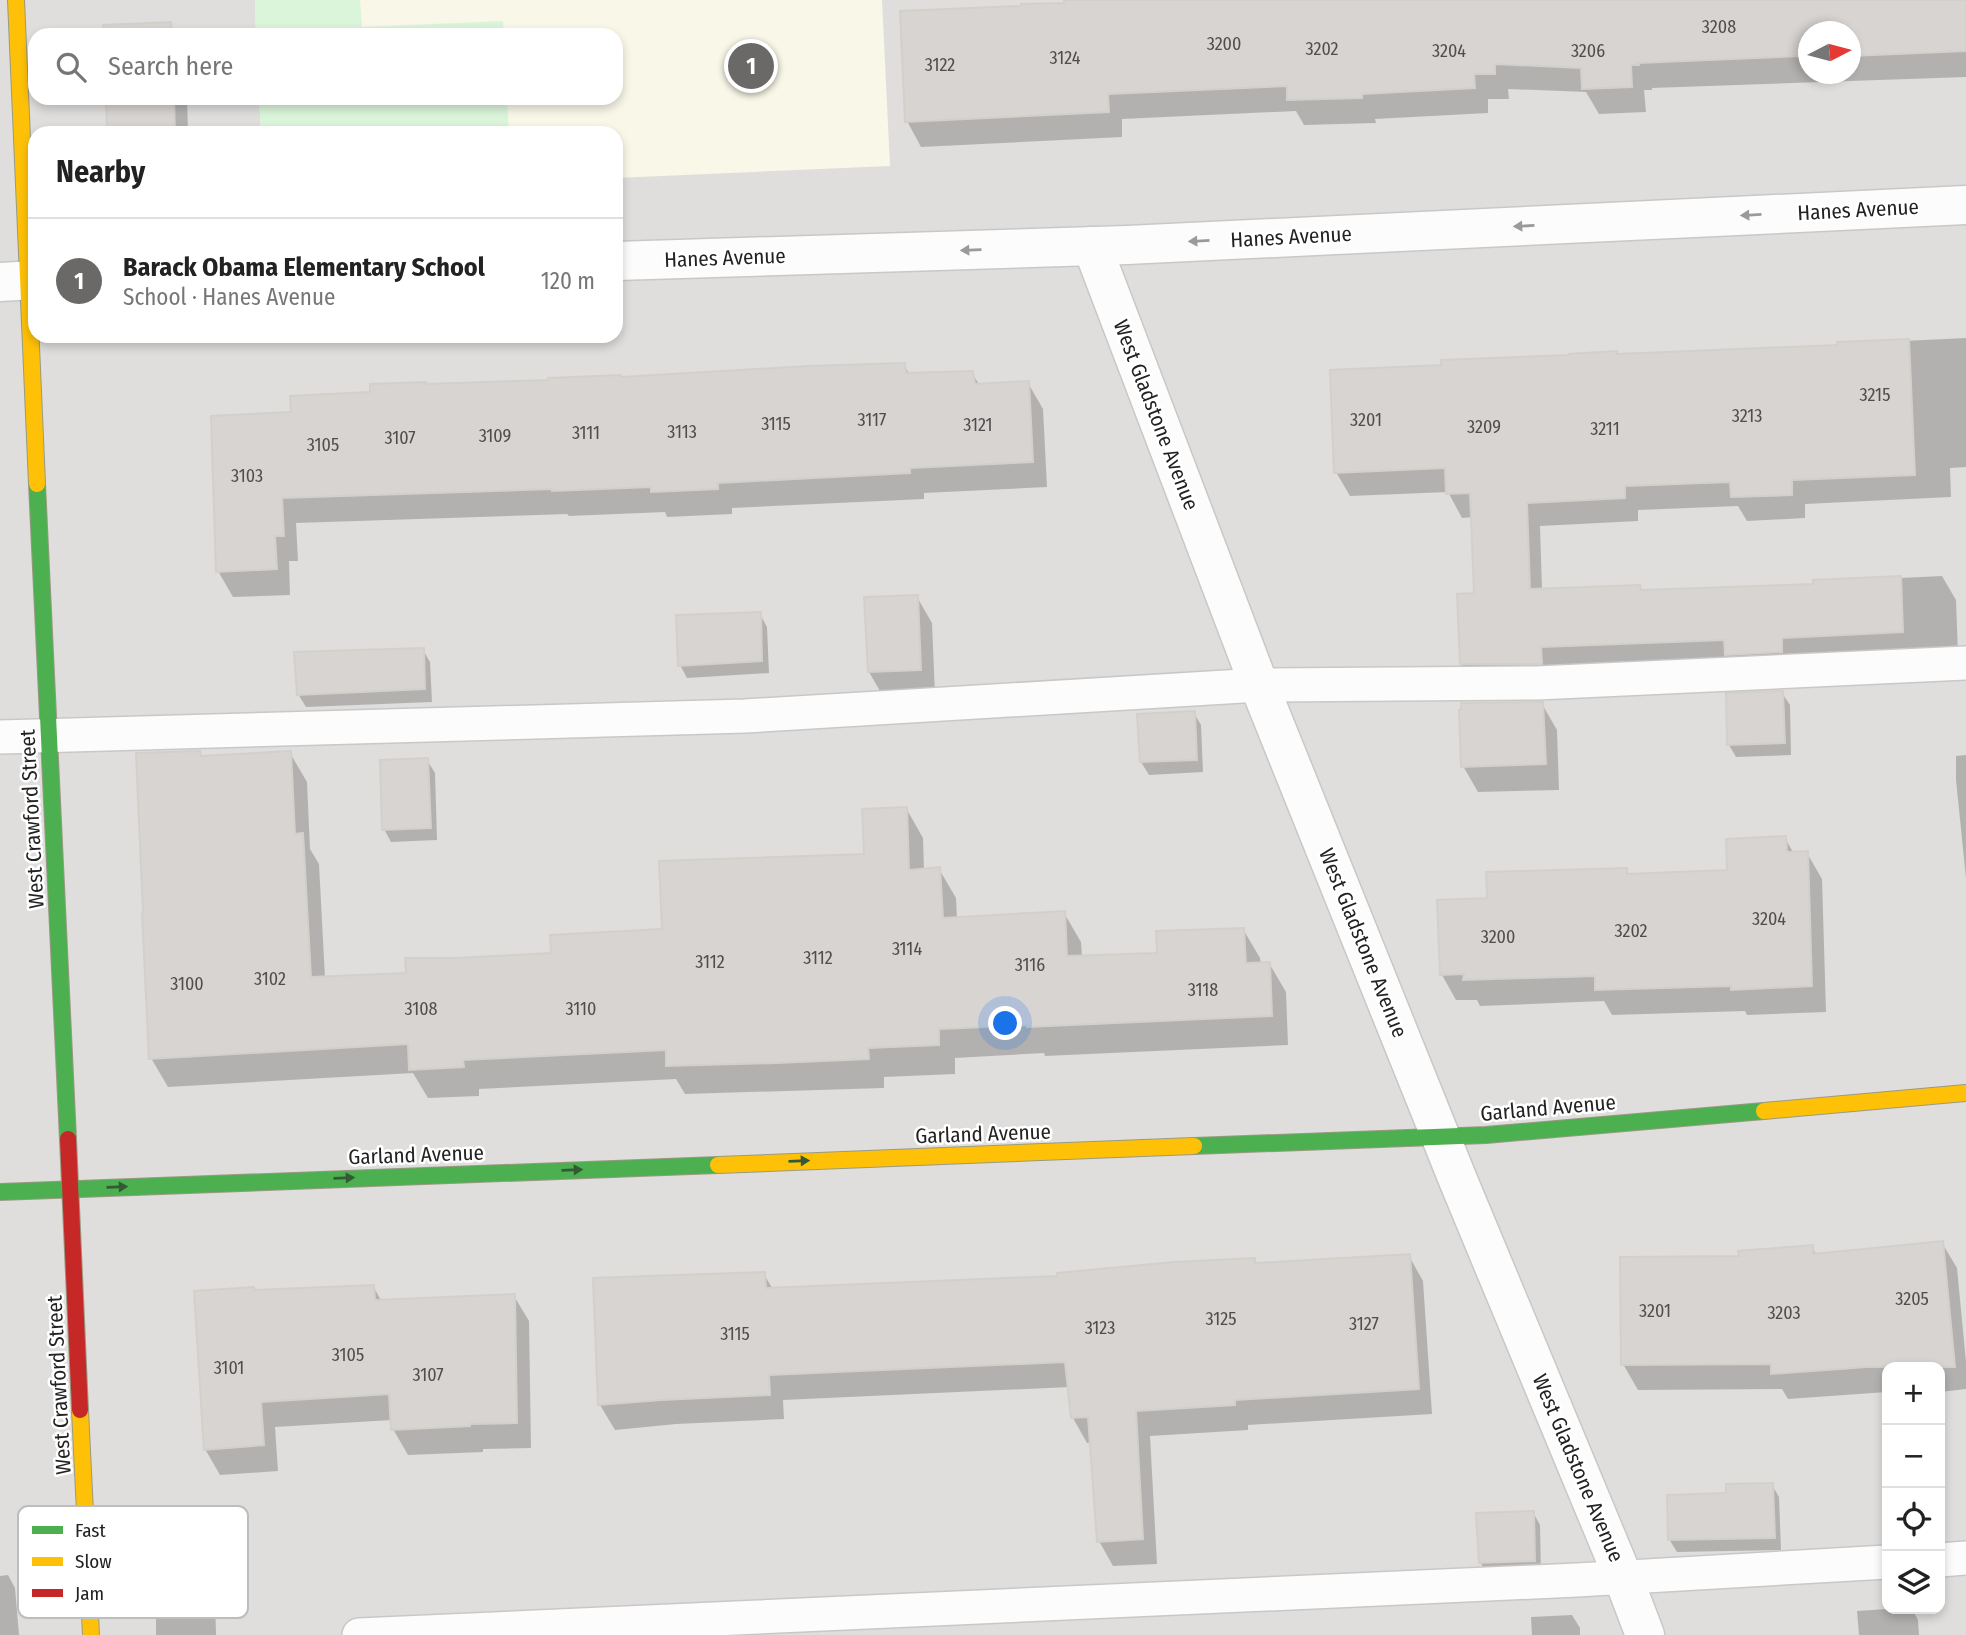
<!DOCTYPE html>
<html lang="en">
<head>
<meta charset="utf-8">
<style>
	body { margin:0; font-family:"Fira Sans Condensed",sans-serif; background:#f2f2f2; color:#222 }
	.controls { position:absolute; right:21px; bottom:21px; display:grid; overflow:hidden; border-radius:14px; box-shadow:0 4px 10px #0003 }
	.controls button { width:63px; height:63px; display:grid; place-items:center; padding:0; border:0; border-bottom:2px solid #e0e0e0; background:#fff; color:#222; font:35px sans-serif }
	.compass { position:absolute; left:1798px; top:21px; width:63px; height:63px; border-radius:50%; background:#fff; box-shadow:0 4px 10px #0003; rotate:84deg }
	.you { position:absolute; left:1006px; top:1024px; width:24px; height:24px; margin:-18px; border:5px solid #fff; border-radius:50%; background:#1a73e8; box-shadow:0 0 0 10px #1a73e833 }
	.badge { display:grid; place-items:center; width:46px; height:46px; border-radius:50%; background:#6a6968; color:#fff; font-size:23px; font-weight:700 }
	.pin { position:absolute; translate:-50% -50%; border:4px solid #fff; box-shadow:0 2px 7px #0006 }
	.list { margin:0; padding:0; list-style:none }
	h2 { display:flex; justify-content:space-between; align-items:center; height:91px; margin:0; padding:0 28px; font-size:30px }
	h2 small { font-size:23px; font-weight:400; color:#767676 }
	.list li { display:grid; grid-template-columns:46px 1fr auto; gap:21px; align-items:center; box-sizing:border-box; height:126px; padding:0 28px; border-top:2px solid #e0e0e0 }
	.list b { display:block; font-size:26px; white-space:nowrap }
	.list p { margin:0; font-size:23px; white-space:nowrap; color:#767676 }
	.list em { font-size:23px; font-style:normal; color:#767676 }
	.icon { flex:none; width:38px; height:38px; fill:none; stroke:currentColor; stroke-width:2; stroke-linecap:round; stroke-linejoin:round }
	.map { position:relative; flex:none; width:1966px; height:1635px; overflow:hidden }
	.search { position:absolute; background:#fff; box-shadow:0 4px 10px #0003; left:28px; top:28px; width:595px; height:77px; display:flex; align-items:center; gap:18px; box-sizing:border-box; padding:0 24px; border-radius:21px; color:#767676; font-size:26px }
	.panel { position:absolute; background:#fff; box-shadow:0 4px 10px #0003; left:28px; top:126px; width:595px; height:217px; border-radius:21px }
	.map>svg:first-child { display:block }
	.residential { fill:#dfdedc; fill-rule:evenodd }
	.education { fill:#f8f7e8 }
	.park { fill:#daf5da }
	.shadow { fill:#0003; fill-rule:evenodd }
	.building { fill:#d7d4d2; stroke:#d3d0cc; stroke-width:2 }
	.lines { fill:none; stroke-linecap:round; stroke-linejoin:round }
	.lane-casing { stroke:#c9c8c7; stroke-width:36 }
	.street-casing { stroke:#c9c8c7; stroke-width:41 }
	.fast-casing { stroke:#999a82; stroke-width:18 }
	.slow-casing { stroke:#999a82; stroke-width:18 }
	.jam-casing { stroke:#999a82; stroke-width:18 }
	.lane { stroke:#fdfcfc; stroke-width:33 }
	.street { stroke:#fdfcfc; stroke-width:38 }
	.fast { stroke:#4caf50; stroke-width:16 }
	.slow { stroke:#ffc107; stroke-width:16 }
	.jam { stroke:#c62828; stroke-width:16 }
	.oneway { fill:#9a9a9a }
	.oneway2 { fill:#335a34 }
	.labels { text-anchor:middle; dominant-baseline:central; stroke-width:5; stroke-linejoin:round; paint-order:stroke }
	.number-label { font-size:18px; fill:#4f4e4e }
	.street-label { font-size:21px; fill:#222; stroke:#fff }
	.key { fill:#fff; stroke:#bdbdbd; stroke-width:2 }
	.key-label { font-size:19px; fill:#222 }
</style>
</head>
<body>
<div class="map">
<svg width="1966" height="1635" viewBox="0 0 1966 1635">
	<rect width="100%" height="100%" fill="#f0eeeb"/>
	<path class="residential" d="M 0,0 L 1966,0 L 1966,1635 L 0,1635 ZM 1808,32 L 1850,32 L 1850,74 L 1808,74 ZM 35,35 L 616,35 L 616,98 L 35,98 ZM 35,133 L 616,133 L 616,336 L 35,336 ZM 1887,1367 L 1940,1367 L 1940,1609 L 1887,1609 Z"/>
	<path class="education" d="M 255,0 L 882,0 L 890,166 L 616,178 L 616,133 L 261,133 L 259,98 L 616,98 L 616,35 L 256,35 Z"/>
	<g class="park">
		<path d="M 255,0 L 360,0 L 362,27 L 503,21 L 504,35 L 256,35 Z"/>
		<path d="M 259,98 L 507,98 L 509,133 L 261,133 Z"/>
	</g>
	<g class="shadow">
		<path d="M 1066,0 L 1966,0 L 1966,77 L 1652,88 L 1652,90 L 1644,90 L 1646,112 L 1599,114 L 1586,92 L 1508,89 L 1509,99 L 1488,99 L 1488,113 L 1375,119 L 1376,123 L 1304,125 L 1296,111 L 1122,119 L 1122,137 L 921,147 L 907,121 L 1066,4 ZM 1808,32 L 1850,32 L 1850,74 L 1808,74 Z"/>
		<path d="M 108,98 L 187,98 L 188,133 L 109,133 Z"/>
		<path d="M 1966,338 L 1966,467 L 1950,468 L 1951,497 L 1805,504 L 1805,518 L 1747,521 L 1738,506 L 1638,510 L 1638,521 L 1540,526 L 1542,590 L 1639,587 L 1642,592 L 1815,585 L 1815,582 L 1942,576 L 1956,600 L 1958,654 L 1475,688 L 1461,664 L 1476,595 L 1473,517 L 1462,518 L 1448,492 L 1350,496 L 1336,472 L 1617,356 L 1839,347 L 1839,344 Z"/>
		<path d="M 904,365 L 910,375 L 972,373 L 980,386 L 1028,383 L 1043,409 L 1047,487 L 924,493 L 924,499 L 732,508 L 732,514 L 667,517 L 665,512 L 569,516 L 567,514 L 296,523 L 298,561 L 289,561 L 290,595 L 233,597 L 218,571 L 293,414 L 372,394 L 427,386 Z"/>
		<path d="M 917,597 L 932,623 L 935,695 L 884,698 L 869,672 Z"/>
		<path d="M 760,614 L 767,627 L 769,673 L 687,678 L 680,665 Z"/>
		<path d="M 423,650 L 430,662 L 432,702 L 306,707 L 298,694 Z"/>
		<path d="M 1782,693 L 1790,705 L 1791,755 L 1736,757 L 1729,745 Z"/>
		<path d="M 1542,704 L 1557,730 L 1559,790 L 1478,792 L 1463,766 Z"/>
		<path d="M 1194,713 L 1201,725 L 1203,772 L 1149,775 L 1141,762 L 1139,715 Z"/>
		<path d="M 200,752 L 202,758 L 290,753 L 307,782 L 310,849 L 319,864 L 325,978 L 407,974 L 456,959 L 552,955 L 664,930 L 866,855 L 906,808 L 923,838 L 924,870 L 939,869 L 956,898 L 957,919 L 1064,913 L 1081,942 L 1082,957 L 1158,955 L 1243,929 L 1260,958 L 1261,964 L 1269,963 L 1286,992 L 1288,1045 L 1045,1056 L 1044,1053 L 955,1058 L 955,1074 L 884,1077 L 884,1088 L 685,1094 L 676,1079 L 479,1089 L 479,1096 L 428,1098 L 413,1073 L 168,1087 L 151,1058 Z"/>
		<path d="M 1966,755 L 1966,878 L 1956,780 L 1956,756 Z"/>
		<path d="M 427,760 L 435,773 L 437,840 L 391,842 L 384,829 Z"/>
		<path d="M 1785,838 L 1794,854 L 1807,853 L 1822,879 L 1826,1012 L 1747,1015 L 1745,1011 L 1612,1015 L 1604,1001 L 1480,1006 L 1477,1000 L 1456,1000 L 1442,975 L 1488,900 L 1626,870 L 1630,876 L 1728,871 Z"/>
		<path d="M 1942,1243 L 1957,1268 L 1966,1362 L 1966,1389 L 1940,1392 L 1940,1367 L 1887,1367 L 1887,1392 L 1788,1399 L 1782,1389 L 1638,1390 L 1623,1364 L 1812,1247 L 1817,1256 Z"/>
		<path d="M 1409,1256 L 1423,1281 L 1432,1414 L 1248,1425 L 1248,1430 L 1150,1436 L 1157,1564 L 1113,1566 L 1099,1541 L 1092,1442 L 1087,1443 L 1073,1418 L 1070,1387 L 783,1400 L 784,1419 L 676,1424 L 615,1430 L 600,1405 L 764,1274 L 773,1290 L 1059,1277 L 1254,1260 L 1257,1265 Z"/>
		<path d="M 373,1286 L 382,1302 L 514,1296 L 529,1321 L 531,1448 L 483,1449 L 483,1452 L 408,1455 L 393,1429 L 392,1420 L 275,1427 L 278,1471 L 220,1475 L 205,1449 L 255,1292 Z"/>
		<path d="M 1772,1485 L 1779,1497 L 1781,1550 L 1677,1552 L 1669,1539 L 1728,1495 Z"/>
		<path d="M 1533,1512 L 1540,1525 L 1541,1573 L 1488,1575 L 1480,1562 Z"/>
		<path d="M 8,1575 L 15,1588 L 19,1635 L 0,1635 L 0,1576 Z"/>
		<path d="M 203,1576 L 215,1596 L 216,1635 L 156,1635 L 156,1578 Z"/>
		<path d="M 1887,1609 L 1912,1609 L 1918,1620 L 1919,1635 L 1859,1635 L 1857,1611 Z"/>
		<path d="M 1572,1615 L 1580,1628 L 1580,1635 L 1532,1635 L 1531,1617 Z"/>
	</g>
	<g class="building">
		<path d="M 1064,0 L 1966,0 L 1966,51 L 1851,56 L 1851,32 L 1809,32 L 1809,58 L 1801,58 L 1801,56 L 1638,63 L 1639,65 L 1631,65 L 1632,87 L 1582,89 L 1581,68 L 1495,64 L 1495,74 L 1474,74 L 1475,88 L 1362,94 L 1362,98 L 1287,100 L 1287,86 L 1108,94 L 1109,112 L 905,122 L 900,11 L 1021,6 L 1021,4 L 1064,3 Z"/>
		<path d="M 171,22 L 172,35 L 104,35 L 103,25 Z"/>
		<path d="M 106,98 L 174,98 L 175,133 L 107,133 Z"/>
		<path d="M 1909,339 L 1915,475 L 1792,480 L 1792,495 L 1731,497 L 1730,482 L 1625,486 L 1625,498 L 1527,503 L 1530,589 L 1640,585 L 1641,590 L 1813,584 L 1813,580 L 1901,576 L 1903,632 L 1783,638 L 1782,639 L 1782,652 L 1725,655 L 1724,640 L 1541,647 L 1542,664 L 1460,664 L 1457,594 L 1474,593 L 1470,493 L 1446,494 L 1445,468 L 1334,473 L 1330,370 L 1441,365 L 1441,360 L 1569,355 L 1569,354 L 1617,351 L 1617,354 L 1837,345 L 1837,342 Z"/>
		<path d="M 905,363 L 906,373 L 973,371 L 975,384 L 1029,381 L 1033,462 L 910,468 L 910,473 L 718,483 L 718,489 L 651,492 L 651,487 L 552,491 L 552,489 L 282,498 L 284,536 L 275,536 L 277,569 L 216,572 L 211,416 L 291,412 L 290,396 L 370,392 L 370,384 L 426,382 L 426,384 L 548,380 L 548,378 L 621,375 L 621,377 L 808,366 Z"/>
		<path d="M 918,595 L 921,670 L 868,672 L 864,597 Z"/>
		<path d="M 761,612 L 762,661 L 678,666 L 676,615 Z"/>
		<path d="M 424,648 L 425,689 L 297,695 L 294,652 Z"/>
		<path d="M 1783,691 L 1785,743 L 1727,745 L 1726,693 Z"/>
		<path d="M 1543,702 L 1546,764 L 1461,767 L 1459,710 L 1461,710 L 1461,703 Z"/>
		<path d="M 1195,711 L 1197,760 L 1140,762 L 1137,714 Z"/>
		<path d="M 200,751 L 201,756 L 291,751 L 295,834 L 303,833 L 311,977 L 406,973 L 405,958 L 456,958 L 551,953 L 550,935 L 662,929 L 659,861 L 864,854 L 862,809 L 907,807 L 909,870 L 940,867 L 943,918 L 1065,911 L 1067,956 L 1157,953 L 1156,931 L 1244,928 L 1246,963 L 1270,962 L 1272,1016 L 1027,1027 L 1027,1025 L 939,1029 L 939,1045 L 868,1048 L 869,1059 L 776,1063 L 666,1066 L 666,1050 L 463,1060 L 464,1067 L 409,1070 L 408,1044 L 149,1059 L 142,913 L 143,912 L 136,753 Z"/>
		<path d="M 428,758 L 431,828 L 382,830 L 380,760 Z"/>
		<path d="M 1786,836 L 1787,852 L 1808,851 L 1812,986 L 1731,990 L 1731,986 L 1595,990 L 1595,976 L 1463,980 L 1464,974 L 1440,975 L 1437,900 L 1487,898 L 1486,872 L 1627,868 L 1627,874 L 1727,870 L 1726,839 Z"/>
		<path d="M 1943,1241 L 1955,1367 L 1867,1367 L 1771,1374 L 1771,1364 L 1621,1365 L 1620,1257 L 1739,1256 L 1738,1251 L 1813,1245 L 1813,1254 Z"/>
		<path d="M 1410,1254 L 1419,1389 L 1235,1400 L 1235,1405 L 1136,1411 L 1143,1539 L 1097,1542 L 1088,1417 L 1071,1418 L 1065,1362 L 769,1375 L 770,1395 L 661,1400 L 598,1405 L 593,1278 L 765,1272 L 766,1288 L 1057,1276 L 1057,1273 L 1174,1262 L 1255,1258 L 1255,1263 Z"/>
		<path d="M 374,1285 L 375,1300 L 515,1294 L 517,1423 L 470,1424 L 470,1426 L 391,1430 L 389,1394 L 261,1402 L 264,1445 L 204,1450 L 194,1291 L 254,1287 L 254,1290 Z"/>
		<path d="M 1773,1483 L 1775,1538 L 1668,1540 L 1667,1495 L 1726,1493 L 1726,1484 Z"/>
		<path d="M 1534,1511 L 1535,1561 L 1479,1563 L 1476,1513 Z"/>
	</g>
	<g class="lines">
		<defs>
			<g id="lane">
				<path d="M 0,737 L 745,716 L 1259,685 L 1537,683 L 1966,663"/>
				<path d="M 1940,1560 L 1966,1558"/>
				<path d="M 359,1635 L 1577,1580 L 1887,1562"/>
			</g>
			<g id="street">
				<path d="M 1092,246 L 1259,685 L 1458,1180 L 1623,1577 L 1645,1635"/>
				<path d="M 616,261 L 1127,245 L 1966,205"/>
				<path d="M 0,282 L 35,280"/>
			</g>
			<g id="fast">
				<path d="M 37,484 L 68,1139"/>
				<path d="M 1194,1146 L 1486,1135 L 1764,1111"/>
				<path d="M 0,1192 L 718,1165"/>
			</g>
			<g id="slow">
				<path d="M 16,0 L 37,484"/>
				<path d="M 1764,1111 L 1966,1093"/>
				<path d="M 718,1165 L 1194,1146"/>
				<path d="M 80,1410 L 91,1635"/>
			</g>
			<path id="jam" d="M 68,1139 L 80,1410"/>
		</defs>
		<use href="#lane" class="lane-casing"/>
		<use href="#street" class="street-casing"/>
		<use href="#fast" class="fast-casing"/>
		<use href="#slow" class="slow-casing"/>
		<use href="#jam" class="jam-casing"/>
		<use href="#lane" class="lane"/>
		<use href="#street" class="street"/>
		<use href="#fast" class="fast"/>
		<use href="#slow" class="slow"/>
		<use href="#jam" class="jam"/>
	</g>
	<defs><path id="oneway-solid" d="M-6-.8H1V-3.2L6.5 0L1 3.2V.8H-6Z" transform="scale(1.75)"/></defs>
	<g class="oneway">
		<use href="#oneway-solid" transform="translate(1751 215) rotate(177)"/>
		<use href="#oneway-solid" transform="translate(1524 226) rotate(177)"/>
		<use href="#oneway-solid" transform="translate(1199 241) rotate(177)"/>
		<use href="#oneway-solid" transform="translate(971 250) rotate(178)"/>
	</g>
	<g class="oneway2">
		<use href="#oneway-solid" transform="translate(799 1161) rotate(-2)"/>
		<use href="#oneway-solid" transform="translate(572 1170) rotate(-2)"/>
		<use href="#oneway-solid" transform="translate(344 1178) rotate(-2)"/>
		<use href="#oneway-solid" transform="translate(117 1187) rotate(-2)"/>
	</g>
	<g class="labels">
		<g class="number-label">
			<text x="1719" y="27">3208</text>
			<text x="1224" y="44">3200</text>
			<text x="1322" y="49">3202</text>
			<text x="1449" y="51">3204</text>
			<text x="1588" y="51">3206</text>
			<text x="1065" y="58">3124</text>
			<text x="940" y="65">3122</text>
			<text x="1875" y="395">3215</text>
			<text x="1747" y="416">3213</text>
			<text x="872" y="420">3117</text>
			<text x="1366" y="420">3201</text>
			<text x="776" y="424">3115</text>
			<text x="978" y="425">3121</text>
			<text x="1484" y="427">3209</text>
			<text x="1605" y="429">3211</text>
			<text x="682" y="432">3113</text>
			<text x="586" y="433">3111</text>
			<text x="495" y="436">3109</text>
			<text x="400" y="438">3107</text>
			<text x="323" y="445">3105</text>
			<text x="247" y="476">3103</text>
			<text x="1769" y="919">3204</text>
			<text x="1631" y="931">3202</text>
			<text x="1498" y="937">3200</text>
			<text x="907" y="949">3114</text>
			<text x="818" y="958">3112</text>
			<text x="710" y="962">3112</text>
			<text x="1030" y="965">3116</text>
			<text x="270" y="979">3102</text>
			<text x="187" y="984">3100</text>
			<text x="1203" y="990">3118</text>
			<text x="421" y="1009">3108</text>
			<text x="581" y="1009">3110</text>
			<text x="1912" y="1299">3205</text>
			<text x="1655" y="1311">3201</text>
			<text x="1784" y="1313">3203</text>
			<text x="1221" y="1319">3125</text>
			<text x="1364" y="1324">3127</text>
			<text x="1100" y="1328">3123</text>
			<text x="735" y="1334">3115</text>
			<text x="348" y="1355">3105</text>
			<text x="229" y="1368">3101</text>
			<text x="428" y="1375">3107</text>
		</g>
		<g class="street-label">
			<text transform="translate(1858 210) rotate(-3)">Hanes Avenue</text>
			<text transform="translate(1291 237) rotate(-3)">Hanes Avenue</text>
			<text transform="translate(725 258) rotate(-2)">Hanes Avenue</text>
			<text transform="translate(1156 415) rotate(69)">West Gladstone Avenue</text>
			<text transform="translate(32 819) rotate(-93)">West Crawford Street</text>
			<text transform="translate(1363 943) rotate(68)">West Gladstone Avenue</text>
			<text transform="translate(1548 1108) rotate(-5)">Garland Avenue</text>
			<text transform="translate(983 1134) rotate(-2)">Garland Avenue</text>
			<text transform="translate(416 1155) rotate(-2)">Garland Avenue</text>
			<text transform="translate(59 1385) rotate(-93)">West Crawford Street</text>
			<text transform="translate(1578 1468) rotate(67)">West Gladstone Avenue</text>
		</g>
	</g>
	<rect x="18" y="1506" width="230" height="112" rx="10" class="key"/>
	<rect x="32" y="1526" width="31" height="8" fill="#4caf50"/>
	<rect x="32" y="1557" width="31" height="9" fill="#ffc107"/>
	<rect x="32" y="1589" width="31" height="8" fill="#c62828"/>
	<g class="key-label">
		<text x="75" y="1537">Fast</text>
		<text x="75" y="1568">Slow</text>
		<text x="75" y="1600">Jam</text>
	</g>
</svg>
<div class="controls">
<button>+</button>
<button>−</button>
<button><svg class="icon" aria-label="locate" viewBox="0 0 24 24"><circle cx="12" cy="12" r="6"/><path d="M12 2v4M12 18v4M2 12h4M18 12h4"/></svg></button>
<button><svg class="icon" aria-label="layers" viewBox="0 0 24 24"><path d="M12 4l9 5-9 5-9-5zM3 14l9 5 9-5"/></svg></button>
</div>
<svg class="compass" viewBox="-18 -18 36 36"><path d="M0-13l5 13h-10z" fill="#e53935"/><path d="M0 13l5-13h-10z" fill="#767676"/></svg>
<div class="you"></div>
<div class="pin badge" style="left:751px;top:66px">1</div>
<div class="search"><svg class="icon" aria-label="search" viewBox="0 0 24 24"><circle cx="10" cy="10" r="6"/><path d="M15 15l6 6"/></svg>Search here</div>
<section class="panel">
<h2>Nearby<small></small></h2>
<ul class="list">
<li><span class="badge">1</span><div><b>Barack Obama Elementary School</b><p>School · Hanes Avenue</p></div><em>120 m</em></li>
</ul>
</section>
</div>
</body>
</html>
